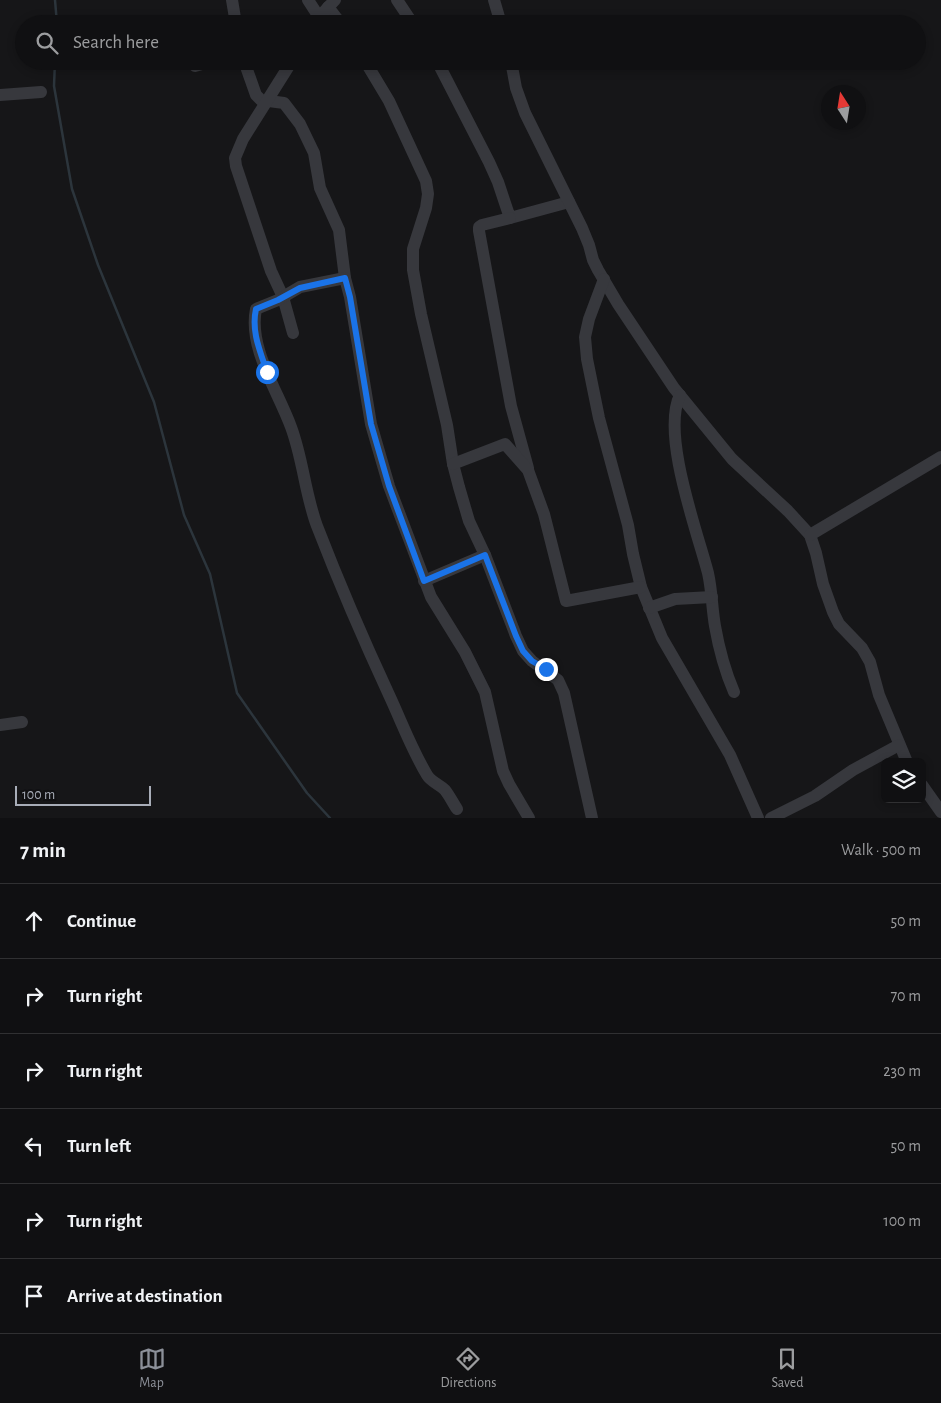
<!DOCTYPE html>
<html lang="en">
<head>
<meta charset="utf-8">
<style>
	body { margin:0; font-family:"Alegreya Sans",sans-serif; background:#19191b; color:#f1f3f6 }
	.controls { position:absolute; right:15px; bottom:15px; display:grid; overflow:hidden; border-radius:8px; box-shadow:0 2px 8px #0003 }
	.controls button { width:45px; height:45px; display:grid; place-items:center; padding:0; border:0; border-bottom:1px solid #303032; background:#101012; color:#f1f3f6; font:25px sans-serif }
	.compass { position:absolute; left:821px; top:85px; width:45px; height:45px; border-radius:50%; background:#101012; box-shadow:0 2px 8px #0003; rotate:348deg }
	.scale { position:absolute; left:15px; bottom:12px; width:136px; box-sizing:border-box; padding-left:5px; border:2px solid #a8adb8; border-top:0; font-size:14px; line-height:18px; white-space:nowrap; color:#a8adb8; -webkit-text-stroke:4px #111113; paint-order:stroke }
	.stop { position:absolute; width:15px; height:15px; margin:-11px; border:4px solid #1a73e8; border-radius:50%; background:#fff }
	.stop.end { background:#1a73e8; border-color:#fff; box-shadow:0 1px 5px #0008 }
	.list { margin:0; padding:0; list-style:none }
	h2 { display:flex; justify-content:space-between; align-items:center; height:65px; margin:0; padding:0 20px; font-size:21px }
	h2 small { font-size:16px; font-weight:400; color:#9c9d9f }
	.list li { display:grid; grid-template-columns:32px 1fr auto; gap:15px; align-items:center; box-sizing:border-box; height:75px; padding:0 20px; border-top:1px solid #303032 }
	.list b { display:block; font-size:19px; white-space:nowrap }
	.list em { font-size:16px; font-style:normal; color:#9c9d9f }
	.icon { flex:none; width:28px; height:28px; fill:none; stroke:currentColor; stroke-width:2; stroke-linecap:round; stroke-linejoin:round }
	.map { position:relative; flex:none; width:941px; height:818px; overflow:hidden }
	.search { position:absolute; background:#101012; box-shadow:0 2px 8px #0003; left:15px; right:15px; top:15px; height:55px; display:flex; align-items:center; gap:12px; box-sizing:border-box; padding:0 18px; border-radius:28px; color:#9c9d9f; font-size:19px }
	.sheet { height:515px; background:#101012 }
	nav { display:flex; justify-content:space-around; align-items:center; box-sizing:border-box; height:70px; border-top:1px solid #303032; background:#101012; font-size:14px; color:#9c9d9f }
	nav a { display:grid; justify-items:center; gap:2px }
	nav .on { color:#8c9099 }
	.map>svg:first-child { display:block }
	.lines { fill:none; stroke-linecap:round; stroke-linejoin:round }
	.stream { stroke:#2c353c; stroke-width:2.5 }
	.minor { stroke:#37383d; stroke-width:12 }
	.route { stroke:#1a73e8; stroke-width:6 }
</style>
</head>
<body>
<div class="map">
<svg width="941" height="818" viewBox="0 0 941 818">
	<rect width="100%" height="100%" fill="#161618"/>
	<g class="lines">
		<g class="stream">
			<path d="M 55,0 L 57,24"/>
			<path d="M 55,61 L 54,86 L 72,189 L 98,265 L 154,402 L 184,515 L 210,574 L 237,693 L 307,793 L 330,818"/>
		</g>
		<g class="minor">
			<path d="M 232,0 L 236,24"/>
			<path d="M 308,0 L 319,17"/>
			<path d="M 397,0 L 413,24"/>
			<path d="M 494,0 L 501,24"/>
			<path d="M 328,7 L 341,24"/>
			<path d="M 315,24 L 319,17 L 335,0"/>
			<path d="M 244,61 L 256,95 L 261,100 L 284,103 L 300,124 L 314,153 L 320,188 L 339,230 L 345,278 L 350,297 L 371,424 L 389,486 L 431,597 L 465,652 L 485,692 L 503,771 L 509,784 L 529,818"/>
			<path d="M 292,61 L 243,139 L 235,158 L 236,166 L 271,271 L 283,297 L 293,333"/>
			<path d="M 365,61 L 389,101 L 426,181 L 428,194 L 426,208 L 413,249 L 413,270 L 421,314 L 447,425 L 453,464 L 459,487 L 469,521 L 485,555 L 516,636 L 523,651 L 532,661 L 558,680 L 564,693 L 592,818"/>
			<path d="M 437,61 L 489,162 L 498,182 L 510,218 L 569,202"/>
			<path d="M 511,61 L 516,88 L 525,113 L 582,228 L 589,245 L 593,260 L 598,270 L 618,304 L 674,388 L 732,459 L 788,511 L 810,535 L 816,553 L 823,584 L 833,612 L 839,624 L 862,648 L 870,662 L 879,695 L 907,762"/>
			<path d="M 195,66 L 213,61"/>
			<path d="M 0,95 L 41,92"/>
			<path d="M 510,218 L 482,225 L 479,227 L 479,231 L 511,406 L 528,468"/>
			<path d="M 345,278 L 300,287 L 278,300 L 256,309 C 248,348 278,391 291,427 C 303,459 305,494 317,526 C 339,583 364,641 390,697 C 402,723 412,750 427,775 C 431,782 439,784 445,790 C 449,795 453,803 457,809"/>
			<path d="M 604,279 L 589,319 L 585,337 L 587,359 L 599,418 L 628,525 L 633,554 L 641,587 L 662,638 L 730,755 L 758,818"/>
			<path d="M 680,395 C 661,434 697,531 708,573 C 712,591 712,609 715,626 C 719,649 725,671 734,692"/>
			<path d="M 453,464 L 505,444 L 528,470 L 544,514 L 566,601 L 641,587"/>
			<path d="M 810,535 L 941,457"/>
			<path d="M 424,581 L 485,555"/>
			<path d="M 649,608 L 675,599 L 712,597"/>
			<path d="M 0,725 L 22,722"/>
			<path d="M 922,785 L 941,812"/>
			<path d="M 771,818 L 815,796 L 853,770 L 899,745"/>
		</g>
	</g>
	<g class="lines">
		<path class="route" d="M 267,372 C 260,351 251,331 256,309 L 278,300 L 300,288 L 345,278 L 350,297 L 371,424 L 389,486 L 424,581 L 485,555 L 516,636 L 523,651 L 532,661 L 546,669"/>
	</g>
</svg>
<div class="controls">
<button><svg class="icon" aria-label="layers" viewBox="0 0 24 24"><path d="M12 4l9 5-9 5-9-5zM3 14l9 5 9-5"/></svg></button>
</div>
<svg class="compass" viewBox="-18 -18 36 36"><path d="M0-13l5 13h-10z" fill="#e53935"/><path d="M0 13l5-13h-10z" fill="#9c9d9f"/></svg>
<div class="scale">100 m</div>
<div class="stop" style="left:267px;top:372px"></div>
<div class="stop end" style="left:546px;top:669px"></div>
<div class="search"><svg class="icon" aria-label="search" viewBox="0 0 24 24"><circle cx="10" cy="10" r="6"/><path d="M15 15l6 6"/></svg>Search here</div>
</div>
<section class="sheet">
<h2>7 min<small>Walk · 500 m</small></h2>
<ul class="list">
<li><svg class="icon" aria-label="ahead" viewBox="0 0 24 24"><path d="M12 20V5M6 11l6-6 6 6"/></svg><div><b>Continue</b></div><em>50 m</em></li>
<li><svg class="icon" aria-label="right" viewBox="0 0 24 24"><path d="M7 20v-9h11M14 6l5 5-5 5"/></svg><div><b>Turn right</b></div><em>70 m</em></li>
<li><svg class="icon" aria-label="right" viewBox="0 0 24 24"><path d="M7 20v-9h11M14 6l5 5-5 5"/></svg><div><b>Turn right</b></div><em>230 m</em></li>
<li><svg class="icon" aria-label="left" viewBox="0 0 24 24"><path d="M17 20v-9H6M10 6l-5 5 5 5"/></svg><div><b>Turn left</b></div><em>50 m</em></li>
<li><svg class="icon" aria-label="right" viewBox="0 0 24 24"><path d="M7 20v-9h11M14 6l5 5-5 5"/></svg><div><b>Turn right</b></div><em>100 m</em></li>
<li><svg class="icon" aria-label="arrive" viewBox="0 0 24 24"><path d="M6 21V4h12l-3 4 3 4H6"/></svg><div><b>Arrive at destination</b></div></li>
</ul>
</section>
<nav>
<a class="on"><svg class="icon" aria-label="map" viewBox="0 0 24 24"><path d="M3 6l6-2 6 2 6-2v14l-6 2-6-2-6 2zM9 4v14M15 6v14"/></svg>Map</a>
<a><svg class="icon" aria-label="directions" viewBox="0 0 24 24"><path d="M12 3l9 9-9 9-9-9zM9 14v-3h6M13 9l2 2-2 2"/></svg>Directions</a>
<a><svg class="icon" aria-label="saved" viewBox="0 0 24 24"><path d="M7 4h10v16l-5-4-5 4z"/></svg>Saved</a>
</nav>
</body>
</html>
